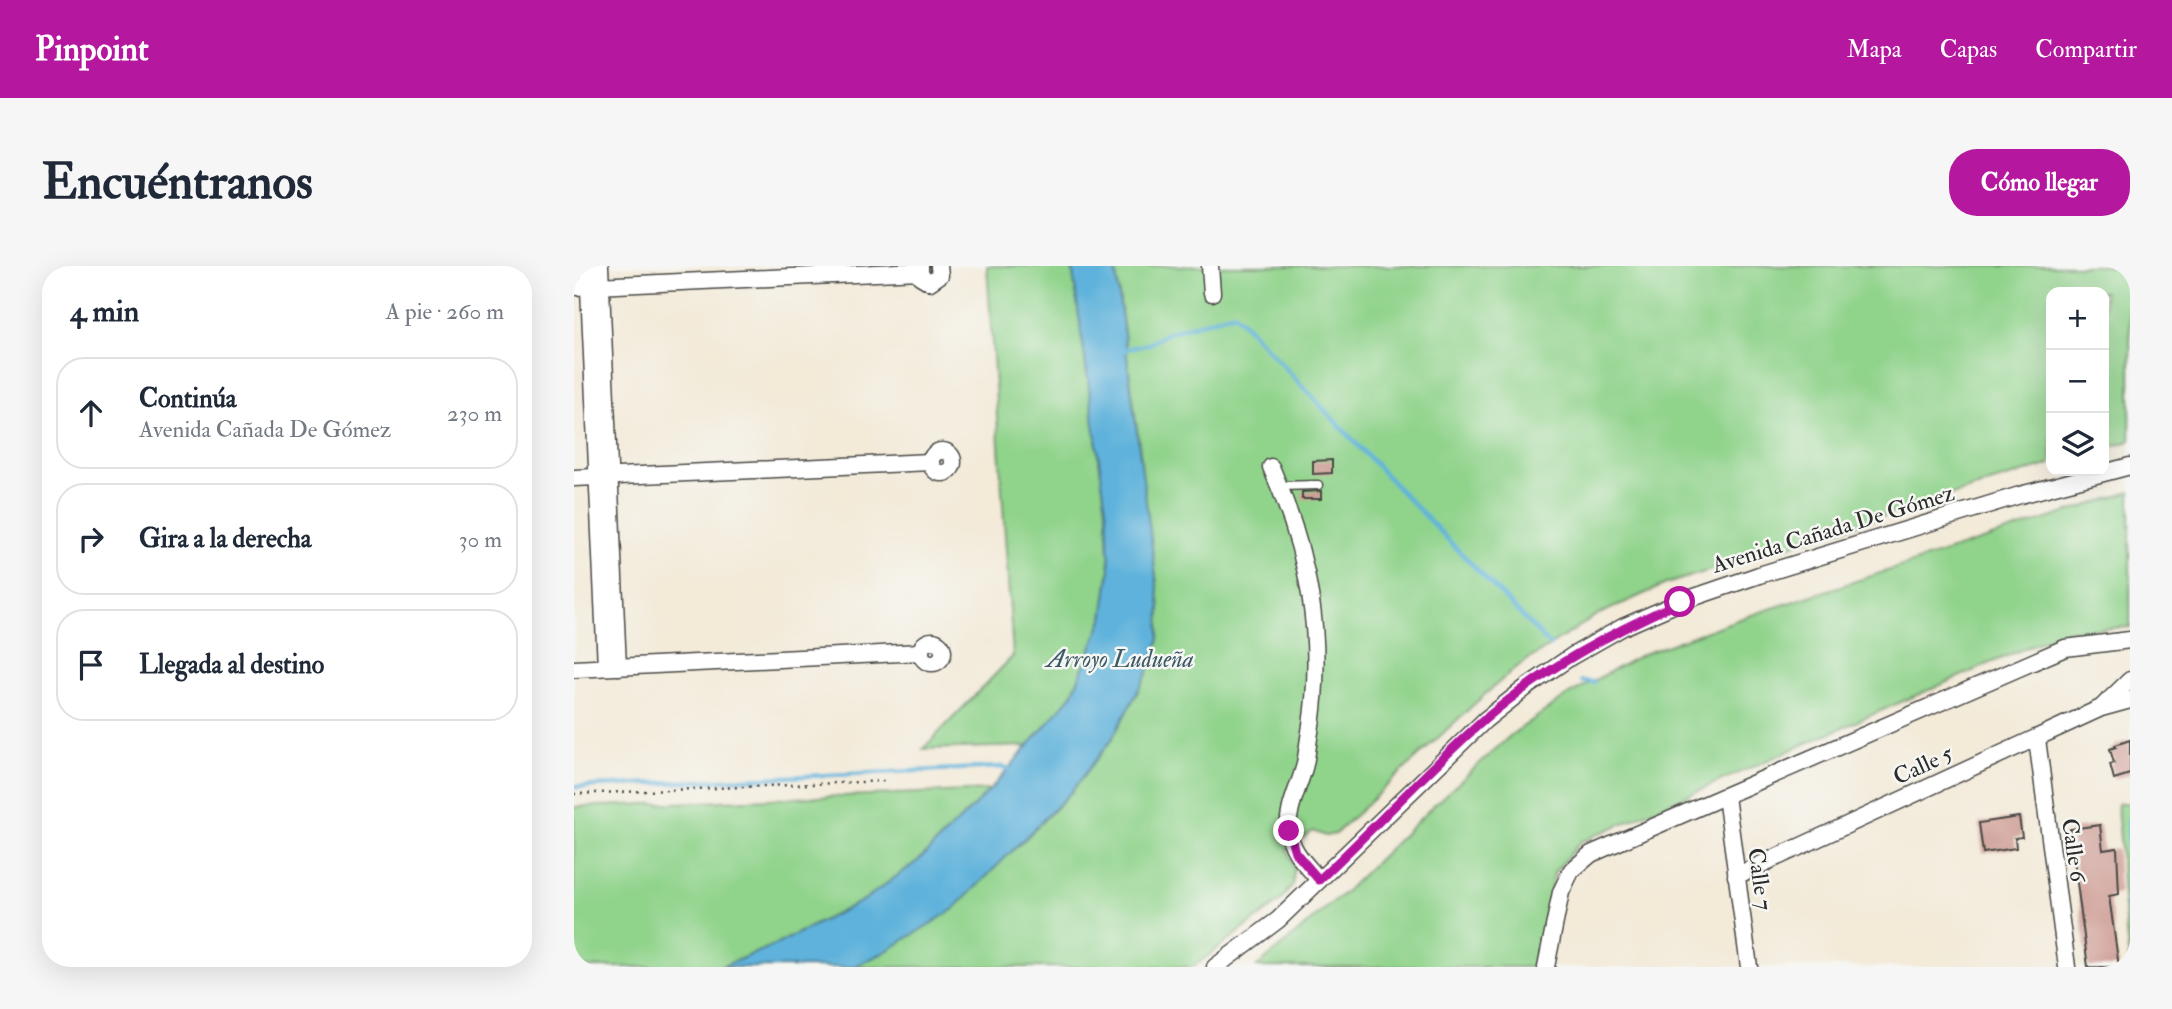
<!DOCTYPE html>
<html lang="es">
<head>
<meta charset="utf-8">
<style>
	body { margin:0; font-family:"IM FELL Double Pica",serif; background:#f6f6f7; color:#1f2937 }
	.controls { position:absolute; right:21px; top:21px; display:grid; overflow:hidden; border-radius:14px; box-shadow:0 7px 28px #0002 }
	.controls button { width:63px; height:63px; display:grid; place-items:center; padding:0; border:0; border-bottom:2px solid #e0e1e3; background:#fff; color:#1f2937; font:35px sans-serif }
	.stop { position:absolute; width:21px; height:21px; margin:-16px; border:5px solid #b5179e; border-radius:50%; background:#fff }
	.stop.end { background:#b5179e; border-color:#fff; box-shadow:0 2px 7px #0008 }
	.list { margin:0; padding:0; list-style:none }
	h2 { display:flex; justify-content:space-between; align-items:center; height:91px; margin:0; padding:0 28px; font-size:30px }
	h2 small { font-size:23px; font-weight:400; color:#747a83 }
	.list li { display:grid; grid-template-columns:46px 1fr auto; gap:21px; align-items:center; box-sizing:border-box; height:112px; margin:0 14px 14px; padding:0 14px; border:2px solid #e0e1e3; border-radius:28px }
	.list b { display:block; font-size:26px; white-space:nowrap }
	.list p { margin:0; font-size:23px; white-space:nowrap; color:#747a83 }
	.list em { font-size:23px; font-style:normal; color:#747a83 }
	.icon { flex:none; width:38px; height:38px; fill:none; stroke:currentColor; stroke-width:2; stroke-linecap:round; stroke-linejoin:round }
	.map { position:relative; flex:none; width:1556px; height:701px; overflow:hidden; border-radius:28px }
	header { display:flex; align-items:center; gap:42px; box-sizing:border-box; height:98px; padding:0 35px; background:#b5179e; color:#fff }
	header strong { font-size:33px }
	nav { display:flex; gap:38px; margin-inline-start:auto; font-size:24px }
	.intro { display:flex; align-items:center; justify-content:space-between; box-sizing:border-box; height:168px; padding:0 42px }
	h1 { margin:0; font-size:49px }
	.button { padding:18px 32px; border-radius:28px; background:#b5179e; color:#fff; font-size:24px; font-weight:700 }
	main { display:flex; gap:42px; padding:0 42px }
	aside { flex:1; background:#fff; border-radius:28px; box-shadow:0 7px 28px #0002 }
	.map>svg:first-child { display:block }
	.green { fill:#90d38b; stroke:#5e7f5b; stroke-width:2 }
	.water { fill:#5fb2db; stroke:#456e83; stroke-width:2 }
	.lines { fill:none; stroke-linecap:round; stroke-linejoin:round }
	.stream { stroke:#5fb2db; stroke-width:4.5 }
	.building { fill:#ce9c94 }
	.service-casing { stroke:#494845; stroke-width:11 }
	.minor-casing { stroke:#494845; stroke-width:19 }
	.path { stroke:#494845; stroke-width:2.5; stroke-dasharray:2 5; stroke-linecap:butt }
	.service { stroke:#fff; stroke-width:8 }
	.minor { stroke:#fff; stroke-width:16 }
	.route { stroke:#b5179e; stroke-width:9 }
	.labels { text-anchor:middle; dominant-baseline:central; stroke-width:5; stroke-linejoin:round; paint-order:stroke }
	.street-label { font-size:23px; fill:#2b2b2b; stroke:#f6f6f2 }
	.water-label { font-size:24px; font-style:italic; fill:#3d5a69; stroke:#f6f6f2 }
</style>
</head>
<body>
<header>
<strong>Pinpoint</strong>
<nav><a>Mapa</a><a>Capas</a><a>Compartir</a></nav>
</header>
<div class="intro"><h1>Encuéntranos</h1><a class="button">Cómo llegar</a></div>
<main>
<aside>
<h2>4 min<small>A pie · 260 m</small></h2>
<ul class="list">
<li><svg class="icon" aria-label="ahead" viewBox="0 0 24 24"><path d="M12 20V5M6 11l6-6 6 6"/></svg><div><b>Continúa</b><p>Avenida Cañada De Gómez</p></div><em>230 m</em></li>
<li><svg class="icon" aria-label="right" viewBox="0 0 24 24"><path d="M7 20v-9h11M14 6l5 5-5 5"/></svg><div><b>Gira a la derecha</b></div><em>30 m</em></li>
<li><svg class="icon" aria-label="arrive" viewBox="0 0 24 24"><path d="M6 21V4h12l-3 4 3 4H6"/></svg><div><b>Llegada al destino</b></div></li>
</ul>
</aside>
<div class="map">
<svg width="1556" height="701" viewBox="0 0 1556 701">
	<rect width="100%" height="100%" fill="#f6f6f2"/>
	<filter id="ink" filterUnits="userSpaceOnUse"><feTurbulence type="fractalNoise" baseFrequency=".0143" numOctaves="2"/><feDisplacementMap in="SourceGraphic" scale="14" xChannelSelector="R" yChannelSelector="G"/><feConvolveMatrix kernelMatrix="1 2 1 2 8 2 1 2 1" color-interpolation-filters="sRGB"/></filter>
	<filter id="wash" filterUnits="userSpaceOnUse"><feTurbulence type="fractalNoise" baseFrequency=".00686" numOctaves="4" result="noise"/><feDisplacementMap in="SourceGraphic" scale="28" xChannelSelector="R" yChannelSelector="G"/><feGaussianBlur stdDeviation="1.57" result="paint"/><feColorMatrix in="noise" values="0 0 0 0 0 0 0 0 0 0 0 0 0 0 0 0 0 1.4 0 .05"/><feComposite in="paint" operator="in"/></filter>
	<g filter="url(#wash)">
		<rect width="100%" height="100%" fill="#f3ead8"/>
		<g class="green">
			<path d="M 413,0 L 498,0 L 533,250 L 536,303 L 529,353 L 498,429 L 457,480 L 349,483 L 439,390 Z"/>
			<path d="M 541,0 L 1556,0 L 1556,175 L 1530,183 L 1530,26 L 1477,26 L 1477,198 L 1092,318 L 1023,349 L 943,401 L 910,429 L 761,568 L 751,570 L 739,565 L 713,583 L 720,601 L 719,619 L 704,637 L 619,701 L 279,701 L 309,687 L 448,576 L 497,526 L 538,473 L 567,193 Z"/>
			<path d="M 1556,226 L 1556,361 L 1490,365 L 1006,576 L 980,607 L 961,701 L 683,701 L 772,625 L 859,540 L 937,469 L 997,427 L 1067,389 L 1171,351 Z"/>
			<path d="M 416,524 L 345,594 L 290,634 L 201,679 L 147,701 L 0,701 L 0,541 Z"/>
			<path d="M 1552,537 L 1556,538 L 1556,701 C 1550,659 1548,618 1546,576 C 1546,563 1542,551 1544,538 Z"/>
		</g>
		<path class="water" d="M 498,0 L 541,0 L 586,341 L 585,374 L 573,408 L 538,473 L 497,526 L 380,643 L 309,687 L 279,701 L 147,701 L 201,679 L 290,634 L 345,594 L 416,524 L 498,429 L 529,353 L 536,303 L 533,250 Z"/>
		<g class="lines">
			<g class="stream">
				<path d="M 548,84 L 575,78 L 594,67 L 660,47 L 820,218 L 976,379"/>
				<path d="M 1008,415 L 1020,416"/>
				<path d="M 0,521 L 427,501 L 437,504"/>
				<path d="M 1553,628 L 1555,553"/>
				<path d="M 1553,637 L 1556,657"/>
			</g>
		</g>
		<g id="blocks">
			<g class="building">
				<path d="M 758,194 L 758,207 L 739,208 L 739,195 Z"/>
				<path d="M 747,225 L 747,233 L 728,233 L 728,226 Z"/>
				<path d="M 1556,474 L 1556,508 L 1540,513 L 1536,498 L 1540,497 L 1536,483 L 1542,481 L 1541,479 Z"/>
				<path d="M 1445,551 L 1448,571 L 1441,572 L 1442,582 L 1409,587 L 1405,557 Z"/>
				<path d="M 1526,559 L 1529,584 L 1543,582 L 1545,628 L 1535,630 L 1545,701 L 1514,701 L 1496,563 Z"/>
			</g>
		</g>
	</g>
	<g filter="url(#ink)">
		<use href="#blocks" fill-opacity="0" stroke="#494845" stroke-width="2"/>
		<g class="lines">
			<defs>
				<path id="service" d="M 705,220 L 744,219"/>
				<g id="minor">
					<path d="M 14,0 L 32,401"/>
					<path d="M 26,0 L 44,401"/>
					<path d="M 346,0 L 346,10 L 356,16 L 366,9 L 365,0"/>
					<path d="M 636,0 L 638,27"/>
					<path d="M 0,21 L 345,5"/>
					<circle cx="368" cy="196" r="11"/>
					<path d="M 697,201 C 735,287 751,372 736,466 C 734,477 733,488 731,498 C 726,520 712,543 715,565 C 717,586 733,599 745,614"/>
					<path d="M 0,212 L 357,196"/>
					<circle cx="358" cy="386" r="11"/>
					<path d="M 0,403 L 347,386"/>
					<path d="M 1529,440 L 1556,414"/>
					<path d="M 1463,473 L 1493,701"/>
					<path d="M 1152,530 L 1175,701"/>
					<path d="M 1162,610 L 1527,442 L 1556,434"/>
					<path d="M 641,701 L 704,654 L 911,454 L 954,420 L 998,390 L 1049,361 L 1106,336 L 1185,309 L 1446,229 L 1556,200"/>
					<path d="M 972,701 L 987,626 L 997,605 L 1017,588 L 1491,382 L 1556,374"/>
				</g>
			</defs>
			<use href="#service" class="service-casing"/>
			<use href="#minor" class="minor-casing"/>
			<path class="path" d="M 0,528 L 311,515"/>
			<use href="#service" class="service"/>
			<use href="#minor" class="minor"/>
		</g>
	</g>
	<g class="lines" filter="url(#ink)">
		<path class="route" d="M 715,565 L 721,586 L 745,614 C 801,562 853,504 910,454 C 969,403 1036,367 1106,336"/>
	</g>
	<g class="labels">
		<g class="street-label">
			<text transform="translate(1259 263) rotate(-17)">Avenida Cañada De Gómez</text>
			<text transform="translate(1349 499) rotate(-25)">Calle 5</text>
			<text transform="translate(1500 584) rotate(82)">Calle 6</text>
			<text transform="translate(1186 613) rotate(82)">Calle 7</text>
		</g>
		<g class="water-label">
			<text x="546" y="393">Arroyo Ludueña</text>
		</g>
	</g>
</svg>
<div class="controls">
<button>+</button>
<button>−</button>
<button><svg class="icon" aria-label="layers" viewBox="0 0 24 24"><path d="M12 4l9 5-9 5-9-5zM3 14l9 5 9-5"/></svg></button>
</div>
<div class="stop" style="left:1106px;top:336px"></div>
<div class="stop end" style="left:715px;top:565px"></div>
</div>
</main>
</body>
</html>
